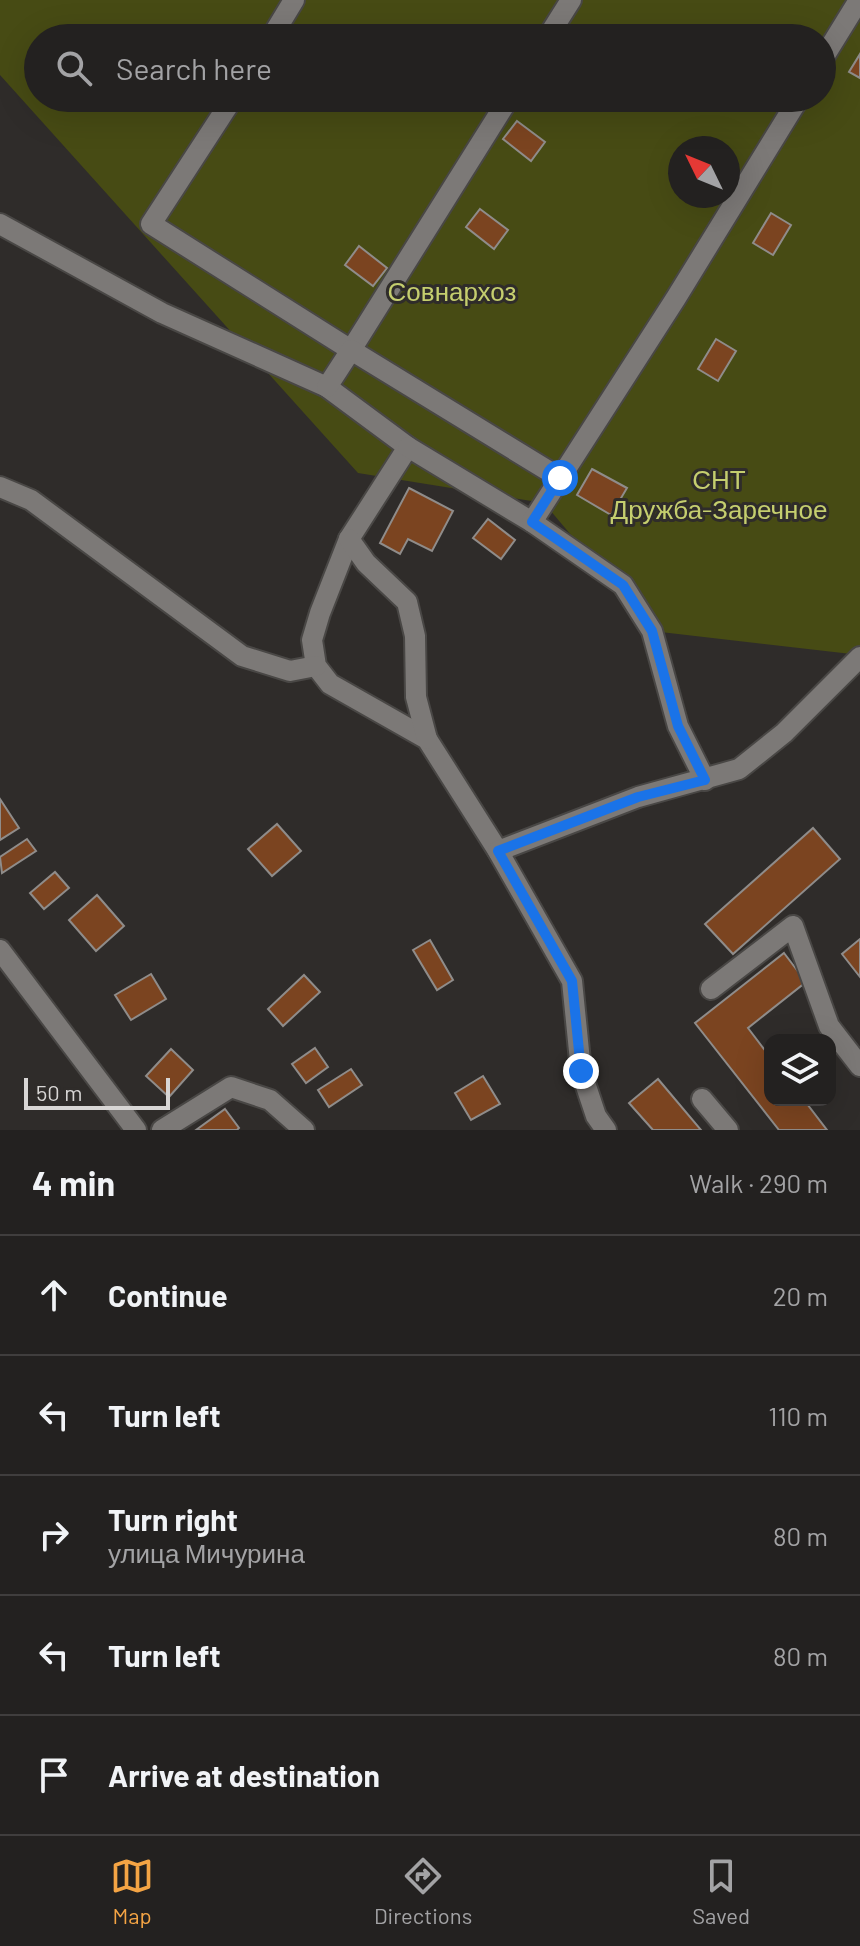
<!DOCTYPE html>
<html lang="en">
<head>
<meta charset="utf-8">
<style>
	body { margin:0; font-family:Barlow,sans-serif; background:#2b2929; color:#f1f3f6 }
	.controls { position:absolute; right:24px; bottom:24px; display:grid; overflow:hidden; border-radius:16px; box-shadow:0 8px 32px #0002 }
	.controls button { width:72px; height:72px; display:grid; place-items:center; padding:0; border:0; border-bottom:2px solid #403e3e; background:#232120; color:#f1f3f6; font:40px sans-serif }
	.compass { position:absolute; left:668px; top:136px; width:72px; height:72px; border-radius:50%; background:#232120; box-shadow:0 8px 32px #0002; rotate:313deg }
	.scale { position:absolute; left:24px; bottom:20px; width:146px; box-sizing:border-box; padding-left:8px; border:4px solid #d8d6d5; border-top:0; font-size:22px; line-height:28px; white-space:nowrap; color:#d8d6d5; -webkit-text-stroke:6px #2f2c2a; paint-order:stroke }
	.stop { position:absolute; width:24px; height:24px; margin:-18px; border:6px solid #1a73e8; border-radius:50%; background:#fff }
	.stop.end { background:#1a73e8; border-color:#fff; box-shadow:0 2px 8px #0008 }
	.list { margin:0; padding:0; list-style:none }
	h2 { display:flex; justify-content:space-between; align-items:center; height:104px; margin:0; padding:0 32px; font-size:34px }
	h2 small { font-size:26px; font-weight:400; color:#a3a3a5 }
	.list li { display:grid; grid-template-columns:52px 1fr auto; gap:24px; align-items:center; box-sizing:border-box; height:120px; padding:0 32px; border-top:2px solid #403e3e }
	.list b { display:block; font-size:30px; white-space:nowrap }
	.list p { margin:0; font-size:26px; white-space:nowrap; color:#a3a3a5 }
	.list em { font-size:26px; font-style:normal; color:#a3a3a5 }
	.icon { flex:none; width:44px; height:44px; fill:none; stroke:currentColor; stroke-width:2; stroke-linecap:round; stroke-linejoin:round }
	.map { position:relative; flex:none; width:860px; height:1130px; overflow:hidden }
	.search { position:absolute; background:#232120; box-shadow:0 8px 32px #0002; left:24px; right:24px; top:24px; height:88px; display:flex; align-items:center; gap:20px; box-sizing:border-box; padding:0 28px; border-radius:44px; color:#a3a3a5; font-size:30px }
	.sheet { height:704px; background:#232120 }
	nav { display:flex; justify-content:space-around; align-items:center; box-sizing:border-box; height:112px; border-top:2px solid #403e3e; background:#232120; font-size:22px; color:#a3a3a5 }
	nav a { display:grid; justify-items:center; gap:4px }
	nav .on { color:#f4a444 }
	.map>svg:first-child { display:block }
	.green { fill:#474b14; fill-rule:evenodd }
	.building { fill:#7b4420; stroke:#8f8c8a; stroke-width:2 }
	.lines { fill:none; stroke-linecap:round; stroke-linejoin:round }
	.minor-casing { stroke:#494745; stroke-width:24 }
	.minor { stroke:#7c7977; stroke-width:20 }
	.route { stroke:#1a73e8; stroke-width:10 }
	.labels { text-anchor:middle; dominant-baseline:central; stroke-width:6; stroke-linejoin:round; paint-order:stroke }
	.park-label { font-size:26px; fill:#c5ce6e; stroke:#2f2c2a }
</style>
</head>
<body>
<div class="map">
<svg width="860" height="1130" viewBox="0 0 860 1130">
	<rect width="100%" height="100%" fill="#2f2c2a"/>
	<path class="green" d="M 0,0 L 860,0 L 860,655 L 652,631 L 544,503 L 358,473 L 0,75 ZM 38,38 L 822,38 L 822,98 L 38,98 ZM 680,148 L 728,148 L 728,196 L 680,196 Z"/>
	<g class="building">
		<path d="M 860,54 L 860,78 L 849,72 Z"/>
		<path d="M 517,121 L 545,142 L 531,161 L 503,139 Z"/>
		<path d="M 480,209 L 508,230 L 494,249 L 466,227 Z"/>
		<path d="M 771,213 L 791,225 L 773,255 L 753,243 Z"/>
		<path d="M 359,246 L 387,268 L 373,286 L 345,265 Z"/>
		<path d="M 716,339 L 736,351 L 718,381 L 698,369 Z"/>
		<path d="M 592,469 L 627,488 L 611,515 L 577,495 Z"/>
		<path d="M 409,488 L 453,511 L 432,551 L 408,539 L 400,554 L 380,543 Z"/>
		<path d="M 488,519 L 515,540 L 501,559 L 473,538 Z"/>
		<path d="M 0,799 L 19,828 L 0,840 Z"/>
		<path d="M 277,824 L 301,851 L 272,876 L 248,849 Z"/>
		<path d="M 813,828 L 840,859 L 733,954 L 705,924 Z"/>
		<path d="M 27,839 L 36,851 L 2,873 L 0,857 Z"/>
		<path d="M 55,872 L 69,888 L 44,909 L 30,893 Z"/>
		<path d="M 97,895 L 124,926 L 96,951 L 69,920 Z"/>
		<path d="M 860,939 L 860,977 L 842,954 Z"/>
		<path d="M 430,940 L 453,980 L 437,990 L 413,950 Z"/>
		<path d="M 784,953 L 806,982 L 748,1028 L 770,1057 L 770,1100 L 804,1100 L 827,1130 L 779,1130 L 695,1023 Z"/>
		<path d="M 151,974 L 166,999 L 131,1020 L 115,995 Z"/>
		<path d="M 304,975 L 320,992 L 283,1026 L 268,1009 Z"/>
		<path d="M 315,1048 L 328,1067 L 306,1083 L 292,1064 Z"/>
		<path d="M 171,1049 L 193,1070 L 169,1097 L 146,1076 Z"/>
		<path d="M 351,1069 L 362,1085 L 329,1107 L 318,1090 Z"/>
		<path d="M 483,1076 L 500,1104 L 471,1120 L 455,1093 Z"/>
		<path d="M 658,1079 L 701,1130 L 653,1130 L 629,1103 Z"/>
		<path d="M 225,1109 L 239,1128 L 237,1130 L 196,1130 Z"/>
	</g>
	<g class="lines">
		<defs>
			<g id="minor">
				<path d="M 271,38 L 294,0"/>
				<path d="M 547,38 L 571,0"/>
				<path d="M 822,60 L 859,0"/>
				<path d="M 233,98 L 151,224 L 351,350 L 509,98"/>
				<path d="M 0,224 L 162,313 L 327,387 L 408,447 L 349,539 L 320,613 L 312,640 L 316,666 L 330,684 L 427,739 L 498,851 L 572,981 L 581,1071 L 596,1116 L 606,1130"/>
				<path d="M 327,387 L 351,350 L 560,478"/>
				<path d="M 408,447 L 532,522 L 623,585 L 652,631 L 678,726 L 705,780"/>
				<path d="M 0,487 L 31,500 L 242,656 L 290,671 L 316,666"/>
				<path d="M 532,522 L 676,298 L 799,98"/>
				<path d="M 349,539 L 366,563 L 407,602 L 415,636 L 416,697 L 427,739"/>
				<path d="M 498,851 L 638,797 L 739,769 L 784,733 L 860,657"/>
				<path d="M 0,950 L 136,1130"/>
				<path d="M 711,989 L 793,926 L 829,1026 L 860,1066"/>
				<path d="M 702,1099 L 728,1130"/>
				<path d="M 162,1130 L 231,1087 L 270,1100 L 304,1130"/>
			</g>
		</defs>
		<use href="#minor" class="minor-casing"/>
		<use href="#minor" class="minor"/>
	</g>
	<g class="lines">
		<path class="route" d="M 560,478 L 532,522 L 623,585 L 652,631 L 678,726 L 705,780 L 638,797 L 498,851 L 572,981 L 581,1071"/>
	</g>
	<g class="labels">
		<g class="park-label">
			<text x="452" y="290">Совнархоз</text>
			<text x="719" y="478">СНТ<tspan x="719" dy="30">Дружба-Заречное</tspan></text>
		</g>
	</g>
</svg>
<div class="controls">
<button><svg class="icon" aria-label="layers" viewBox="0 0 24 24"><path d="M12 4l9 5-9 5-9-5zM3 14l9 5 9-5"/></svg></button>
</div>
<svg class="compass" viewBox="-18 -18 36 36"><path d="M0-13l5 13h-10z" fill="#e53935"/><path d="M0 13l5-13h-10z" fill="#a3a3a5"/></svg>
<div class="scale">50 m</div>
<div class="stop" style="left:560px;top:478px"></div>
<div class="stop end" style="left:581px;top:1071px"></div>
<div class="search"><svg class="icon" aria-label="search" viewBox="0 0 24 24"><circle cx="10" cy="10" r="6"/><path d="M15 15l6 6"/></svg>Search here</div>
</div>
<section class="sheet">
<h2>4 min<small>Walk · 290 m</small></h2>
<ul class="list">
<li><svg class="icon" aria-label="ahead" viewBox="0 0 24 24"><path d="M12 20V5M6 11l6-6 6 6"/></svg><div><b>Continue</b></div><em>20 m</em></li>
<li><svg class="icon" aria-label="left" viewBox="0 0 24 24"><path d="M17 20v-9H6M10 6l-5 5 5 5"/></svg><div><b>Turn left</b></div><em>110 m</em></li>
<li><svg class="icon" aria-label="right" viewBox="0 0 24 24"><path d="M7 20v-9h11M14 6l5 5-5 5"/></svg><div><b>Turn right</b><p>улица Мичурина</p></div><em>80 m</em></li>
<li><svg class="icon" aria-label="left" viewBox="0 0 24 24"><path d="M17 20v-9H6M10 6l-5 5 5 5"/></svg><div><b>Turn left</b></div><em>80 m</em></li>
<li><svg class="icon" aria-label="arrive" viewBox="0 0 24 24"><path d="M6 21V4h12l-3 4 3 4H6"/></svg><div><b>Arrive at destination</b></div></li>
</ul>
</section>
<nav>
<a class="on"><svg class="icon" aria-label="map" viewBox="0 0 24 24"><path d="M3 6l6-2 6 2 6-2v14l-6 2-6-2-6 2zM9 4v14M15 6v14"/></svg>Map</a>
<a><svg class="icon" aria-label="directions" viewBox="0 0 24 24"><path d="M12 3l9 9-9 9-9-9zM9 14v-3h6M13 9l2 2-2 2"/></svg>Directions</a>
<a><svg class="icon" aria-label="saved" viewBox="0 0 24 24"><path d="M7 4h10v16l-5-4-5 4z"/></svg>Saved</a>
</nav>
</body>
</html>
